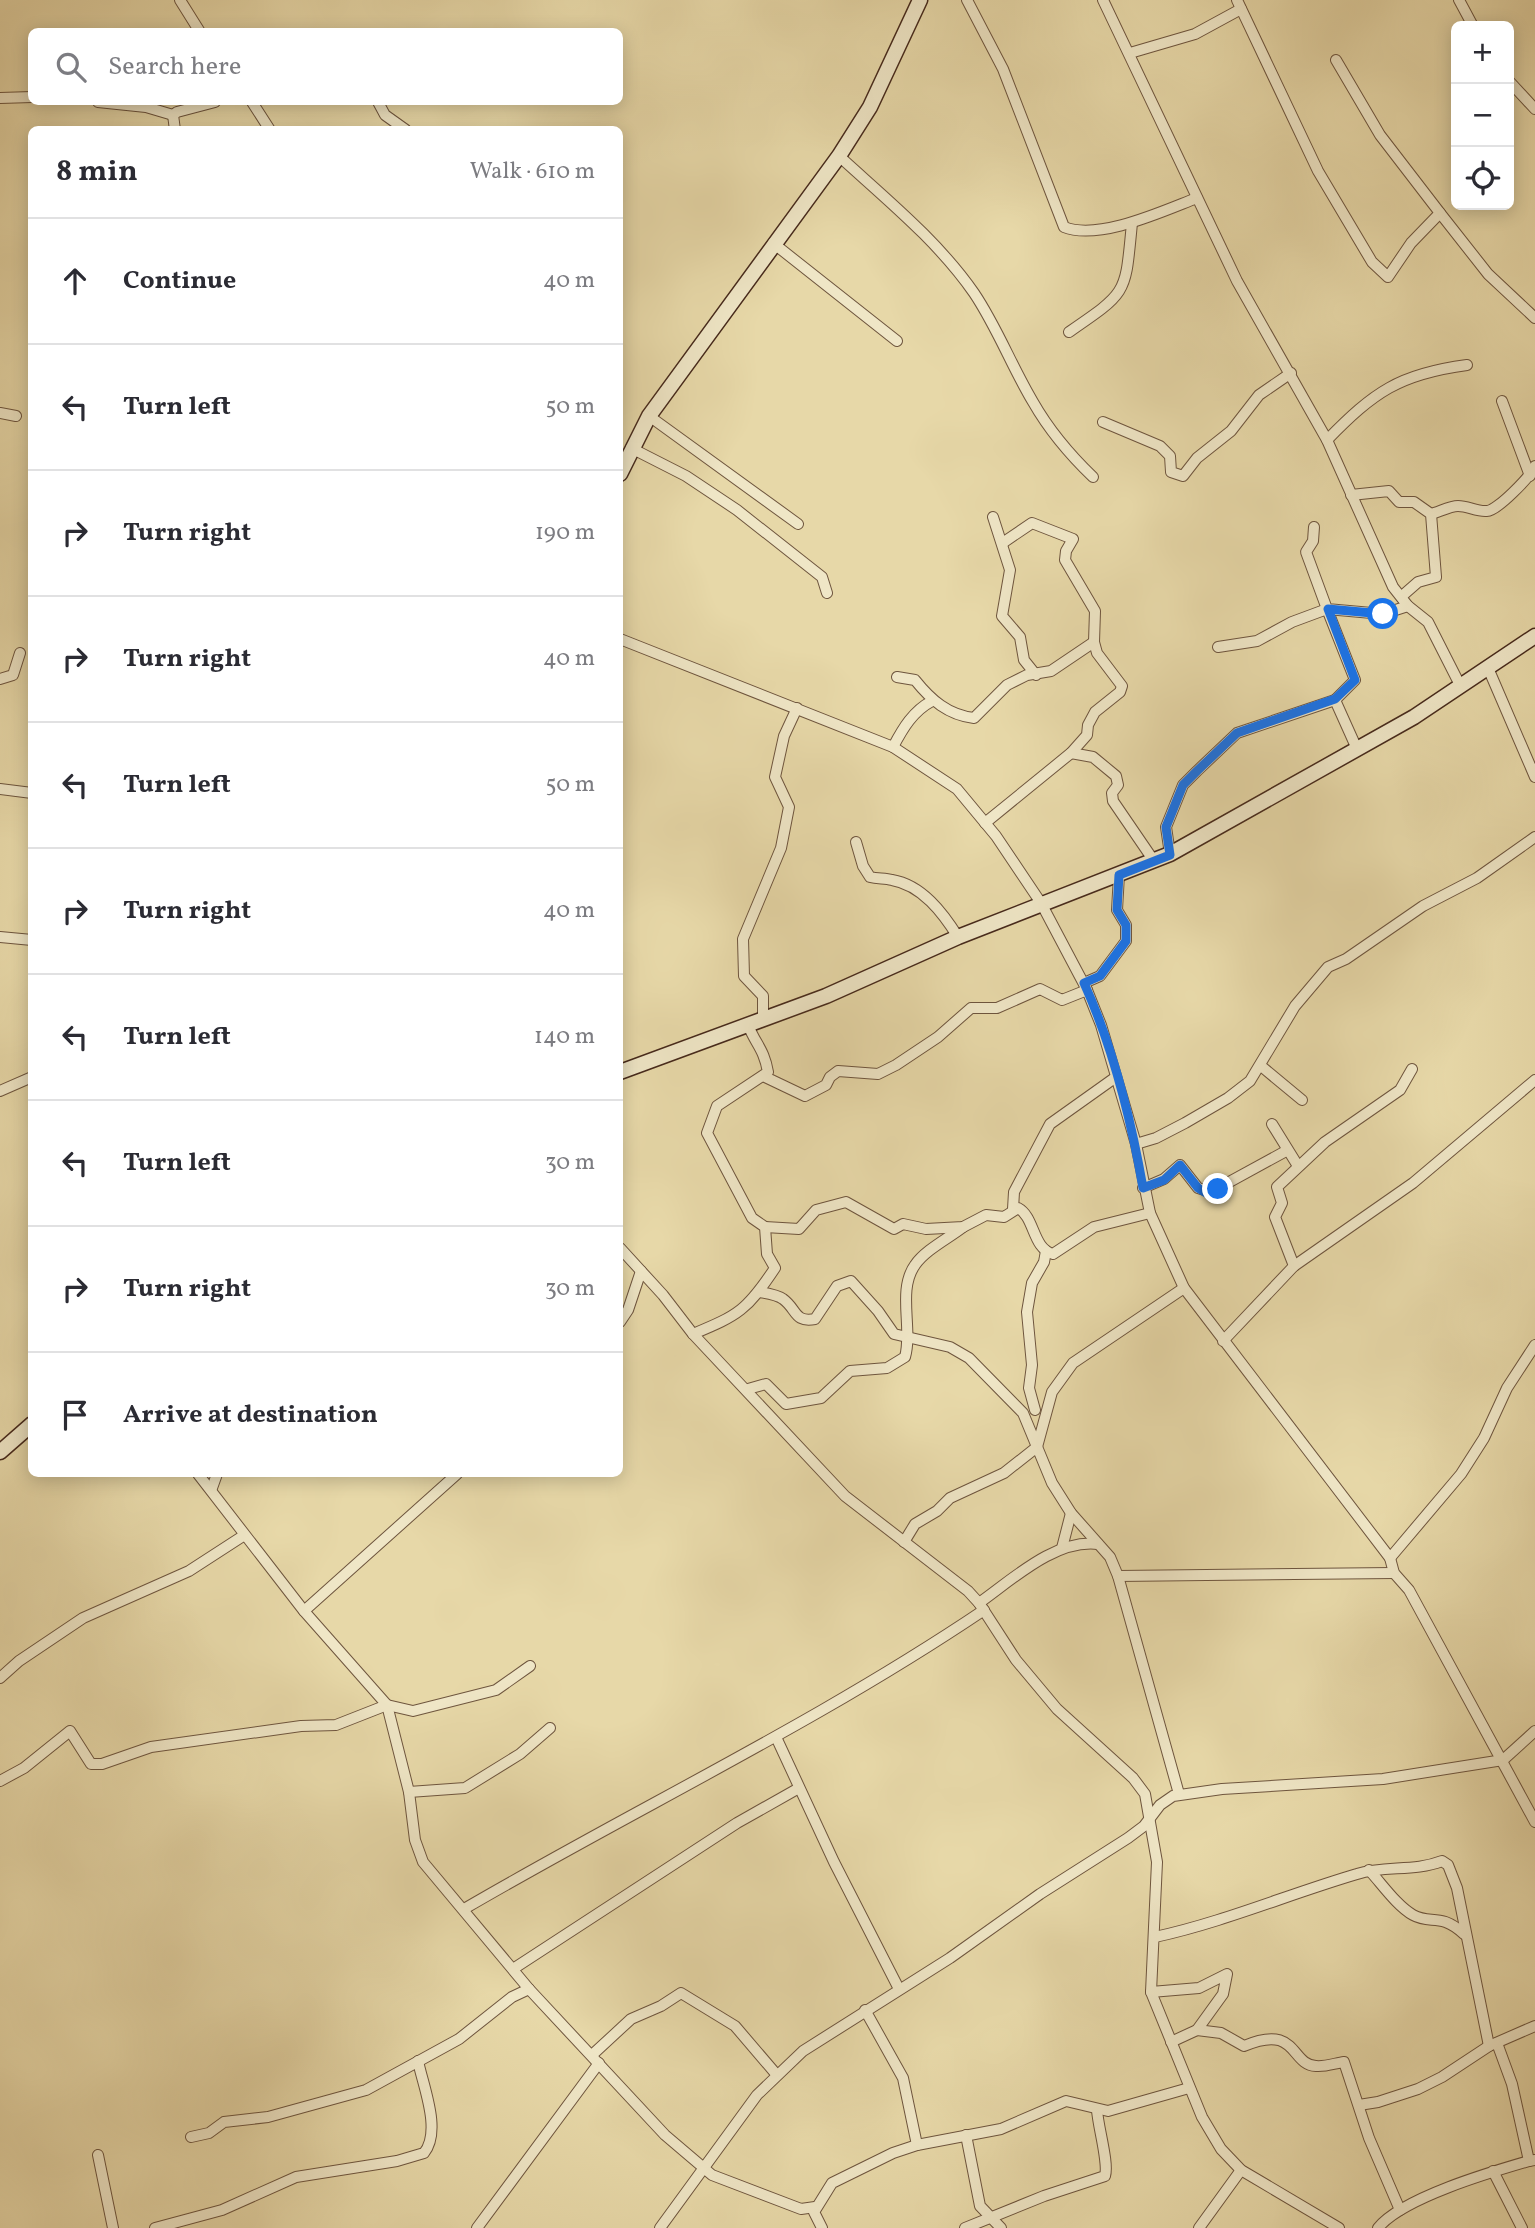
<!DOCTYPE html>
<html lang="en">
<head>
<meta charset="utf-8">
<style>
	body { margin:0; font-family:Vollkorn,serif; background:#f7f7f7; color:#2b2b33 }
	.controls { position:absolute; right:21px; top:21px; display:grid; overflow:hidden; border-radius:10px; box-shadow:0 4px 18px #0003 }
	.controls button { width:63px; height:63px; display:grid; place-items:center; padding:0; border:0; border-bottom:2px solid #e1e1e2; background:#fff; color:#2b2b33; font:35px sans-serif }
	.stop { position:absolute; width:21px; height:21px; margin:-16px; border:5px solid #1a73e8; border-radius:50%; background:#fff }
	.stop.end { background:#1a73e8; border-color:#fff; box-shadow:0 2px 7px #0008 }
	.list { margin:0; padding:0; list-style:none }
	h2 { display:flex; justify-content:space-between; align-items:center; height:91px; margin:0; padding:0 28px; font-size:30px }
	h2 small { font-size:23px; font-weight:400; color:#7c7c81 }
	.list li { display:grid; grid-template-columns:46px 1fr auto; gap:21px; align-items:center; box-sizing:border-box; height:126px; padding:0 28px; border-top:2px solid #e1e1e2 }
	.list b { display:block; font-size:26px; white-space:nowrap }
	.list em { font-size:23px; font-style:normal; color:#7c7c81 }
	.icon { flex:none; width:38px; height:38px; fill:none; stroke:currentColor; stroke-width:2; stroke-linecap:round; stroke-linejoin:round }
	.map { position:relative; flex:none; width:1535px; height:2228px; overflow:hidden }
	.search { position:absolute; background:#fff; box-shadow:0 4px 18px #0003; left:28px; top:28px; width:595px; height:77px; display:flex; align-items:center; gap:18px; box-sizing:border-box; padding:0 24px; border-radius:10px; color:#7c7c81; font-size:26px }
	.panel { position:absolute; background:#fff; box-shadow:0 4px 18px #0003; left:28px; top:126px; width:595px; height:1351px; border-radius:10px }
	.map>svg:first-child { display:block }
	.lines { fill:none; stroke-linecap:round; stroke-linejoin:round }
	.street-casing { stroke:#6e553e; stroke-width:12 }
	.secondary-casing { stroke:#46291b; stroke-width:17 }
	.street { stroke:#efe6c6; stroke-width:10 }
	.secondary { stroke:#efe6c6; stroke-width:14 }
	.route { stroke:#1a73e8; stroke-width:9 }
</style>
</head>
<body>
<div class="map">
<svg width="1535" height="2228" viewBox="0 0 1535 2228">
	<rect width="100%" height="100%" fill="#e7d8a8"/>
	<filter id="stains"><feTurbulence type="fractalNoise" baseFrequency=".00286" numOctaves="4"/><feColorMatrix values="0 0 0 0 .2 0 0 0 0 .09 0 0 0 0 .02 0 0 0 .5 -.17"/></filter>
	<radialGradient id="worn" r=".72"><stop offset=".6" stop-color="#630" stop-opacity="0"/><stop offset="1" stop-color="#630" stop-opacity=".3"/></radialGradient>
	<g class="lines">
		<defs>
			<g id="street">
				<path d="M 180,0 L 200,32"/>
				<path d="M 967,0 L 1003,69 L 1064,227 C 1099,241 1163,211 1197,198"/>
				<path d="M 1103,0 L 1237,281 L 1327,440 L 1393,587 L 1408,606 L 1428,622 L 1461,687"/>
				<path d="M 1237,0 L 1318,171 L 1372,262 L 1388,277 L 1411,243 L 1440,213 L 1380,135 L 1336,60"/>
				<path d="M 1459,0 L 1473,26"/>
				<path d="M 1130,53 L 1195,34 L 1241,9"/>
				<path d="M 1509,81 L 1535,109"/>
				<path d="M 0,98 L 32,97"/>
				<path d="M 98,102 L 146,107 L 173,115"/>
				<path d="M 252,102 L 270,130"/>
				<path d="M 378,102 L 385,115 L 406,130"/>
				<path d="M 175,130 L 173,115 L 177,112 L 215,102"/>
				<path d="M 839,156 C 886,199 938,241 974,293 C 997,327 1012,367 1033,402 C 1049,430 1069,454 1093,477"/>
				<path d="M 1440,213 L 1488,274 L 1535,318"/>
				<path d="M 773,243 L 897,341"/>
				<path d="M 1069,332 C 1129,291 1125,294 1132,223"/>
				<path d="M 1502,401 L 1530,476"/>
				<path d="M 0,413 L 16,416"/>
				<path d="M 649,416 L 798,524"/>
				<path d="M 1103,422 L 1160,446 L 1170,456 L 1171,472 L 1183,476 L 1197,458 L 1231,431 L 1259,395 L 1291,373"/>
				<path d="M 1327,440 C 1374,392 1399,374 1467,365"/>
				<path d="M 631,448 L 686,476 L 737,510 L 822,577 L 827,593"/>
				<path d="M 1351,495 L 1389,491 L 1399,502 L 1414,502 L 1431,514 L 1436,577 L 1418,582 L 1402,596"/>
				<path d="M 1431,514 C 1439,512 1450,506 1458,506 C 1468,506 1477,512 1487,511 C 1497,511 1531,476 1535,466"/>
				<path d="M 993,517 L 1010,570 L 1002,616 L 1020,637 L 1024,660 L 1036,675"/>
				<path d="M 1314,527 L 1313,541 L 1306,552 L 1327,609 L 1383,614 L 1408,606"/>
				<path d="M 620,639 L 893,747 L 957,789 L 996,836 L 1041,903 L 1087,990 L 1101,1025 L 1136,1144 L 1150,1213 L 1184,1288 L 1390,1558 L 1394,1573 L 1409,1590 L 1535,1822"/>
				<path d="M 1218,647 L 1257,641 L 1292,622 L 1327,609 L 1355,680 L 1335,700 L 1357,749"/>
				<path d="M 1488,668 L 1535,777"/>
				<path d="M 897,677 L 915,680 C 931,700 948,715 974,718 L 1007,685 L 1027,675 L 1051,671 L 1094,642"/>
				<path d="M 0,679 L 13,675 L 20,653"/>
				<path d="M 893,747 C 903,728 913,711 932,701"/>
				<path d="M 1071,753 L 1093,757 L 1116,776 L 1118,785 L 1112,793 L 1113,801 L 1154,861"/>
				<path d="M 0,789 L 32,793"/>
				<path d="M 985,823 L 1071,753 L 1087,735 L 1088,725 L 1095,712 L 1120,692 L 1122,686 L 1097,653 L 1094,642 L 1095,611 L 1065,560 L 1066,551 L 1073,539 L 1032,523 L 1004,542"/>
				<path d="M 856,842 L 863,866 L 870,877 C 878,879 885,878 892,880 C 922,885 943,913 958,937"/>
				<path d="M 1170,854 L 1166,827 L 1183,785 L 1197,771 L 1237,733 L 1335,700"/>
				<path d="M 0,937 L 32,940"/>
				<path d="M 1084,983 L 1100,976 L 1126,941 L 1126,925 L 1117,910 L 1119,875"/>
				<path d="M 763,1020 L 763,996 L 744,976 L 743,939 L 781,848 L 789,807 L 775,777 L 784,736 L 797,708"/>
				<path d="M 1261,1066 L 1302,1100"/>
				<path d="M 763,1076 L 805,1096 L 826,1085 L 830,1077 L 838,1071 L 878,1074 L 896,1065 L 938,1037 L 971,1008 L 997,1008 L 1040,989 L 1062,1000 L 1087,990"/>
				<path d="M 0,1091 L 32,1077"/>
				<path d="M 1272,1124 L 1298,1166"/>
				<path d="M 1136,1144 L 1156,1138 L 1185,1123 L 1228,1098 L 1250,1081 L 1295,1006 L 1328,967 L 1346,959 L 1423,906 L 1477,878 L 1535,837"/>
				<path d="M 1143,1188 L 1164,1179 L 1180,1165 L 1198,1188 L 1211,1192 L 1286,1151"/>
				<path d="M 1013,1209 L 1014,1192 L 1050,1124 L 1116,1077"/>
				<path d="M 765,1227 L 799,1229 L 816,1210 L 846,1202 L 894,1229 L 903,1224 L 926,1229 L 963,1227 L 986,1215 L 1004,1217 L 1018,1208 C 1035,1217 1032,1248 1053,1254 L 1094,1227 L 1150,1213"/>
				<path d="M 620,1248 L 663,1295 L 693,1334 L 845,1496 L 968,1591 L 979,1603 L 1016,1660 L 1057,1709 L 1133,1778 L 1145,1794 L 1157,1862 L 1151,1992 L 1202,2117 L 1221,2149 L 1241,2170 L 1339,2228"/>
				<path d="M 1294,1266 L 1275,1217 L 1282,1203 L 1277,1187 L 1325,1142 L 1400,1090 L 1412,1069"/>
				<path d="M 760,1292 C 766,1293 778,1295 783,1299 C 797,1309 794,1323 815,1319 L 837,1286 L 851,1281 L 878,1311 L 894,1334 L 950,1347 L 969,1358 L 1023,1413 L 1052,1483 L 1071,1513 L 1110,1557 L 1118,1576 L 1179,1794"/>
				<path d="M 620,1322 L 628,1310 L 641,1271"/>
				<path d="M 693,1334 C 739,1315 747,1310 775,1268 L 767,1254 L 765,1227 L 752,1218 L 707,1133 L 717,1106 L 768,1072 C 764,1049 756,1045 748,1025"/>
				<path d="M 1223,1341 L 1294,1266 L 1413,1183 L 1535,1080"/>
				<path d="M 748,1389 L 766,1384 L 786,1404 L 821,1398 L 850,1371 L 887,1368 L 905,1357 C 913,1329 897,1290 915,1265 C 925,1250 949,1238 963,1227"/>
				<path d="M 1035,1410 L 1029,1388 L 1032,1365 L 1027,1312 L 1032,1283 L 1044,1262 L 1046,1251"/>
				<path d="M 198,1474 L 304,1611 L 387,1705 L 409,1792 L 415,1840 L 423,1862 L 529,1989 L 665,2135 L 712,2175 L 801,2209 L 815,2207"/>
				<path d="M 212,1488 L 217,1474"/>
				<path d="M 904,1542 L 915,1524 L 937,1511 L 950,1498 L 1004,1473 L 1037,1447 L 1052,1392 L 1073,1363 L 1184,1288"/>
				<path d="M 1062,1548 L 1071,1513"/>
				<path d="M 1390,1558 L 1461,1474 L 1484,1438 L 1507,1388 L 1535,1345"/>
				<path d="M 1118,1576 L 1394,1573"/>
				<path d="M 979,1603 C 1013,1579 1055,1539 1098,1544"/>
				<path d="M 304,1611 L 457,1474"/>
				<path d="M 0,1678 L 19,1661 L 83,1618 L 189,1571 L 243,1536"/>
				<path d="M 776,1737 L 834,1862 L 899,1989"/>
				<path d="M 0,1781 L 24,1768 L 70,1731 L 91,1764 L 102,1764 L 151,1747 L 301,1726 L 336,1725 L 387,1705 L 413,1711 L 496,1690 L 530,1666"/>
				<path d="M 409,1792 L 465,1788 L 520,1754 L 550,1728"/>
				<path d="M 1369,1870 C 1382,1884 1397,1906 1413,1915 C 1431,1925 1440,1912 1464,1934"/>
				<path d="M 464,1909 C 637,1808 818,1722 984,1610"/>
				<path d="M 1155,1937 C 1224,1922 1289,1894 1357,1874 C 1385,1865 1414,1872 1442,1861 L 1448,1865 L 1457,1888 L 1489,2046"/>
				<path d="M 513,1969 L 737,1823 L 799,1788"/>
				<path d="M 1151,1992 L 1199,1988 L 1227,1974 L 1223,1994 L 1197,2030 L 1171,2042"/>
				<path d="M 865,2010 L 903,2078 L 917,2145"/>
				<path d="M 1197,2030 L 1221,2033 L 1244,2046 C 1298,2023 1290,2065 1316,2066 C 1325,2067 1336,2063 1344,2062 L 1369,2138 L 1400,2210"/>
				<path d="M 1497,2043 L 1512,2084 L 1529,2161 L 1535,2160"/>
				<path d="M 592,2055 L 631,2019 L 661,2006 L 681,1993 L 735,2026 L 776,2074"/>
				<path d="M 1359,2105 L 1378,2102 L 1418,2089 L 1442,2077 L 1489,2046 L 1535,2026"/>
				<path d="M 966,2135 L 980,2206 L 1001,2228"/>
				<path d="M 191,2137 L 209,2133 L 224,2122 L 268,2117 L 366,2090 L 459,2039 L 512,1997 L 529,1989"/>
				<path d="M 98,2155 L 113,2228"/>
				<path d="M 1493,2171 L 1522,2228"/>
				<path d="M 155,2228 L 222,2210 L 296,2177 L 397,2161 L 424,2153 C 442,2131 423,2086 418,2061"/>
				<path d="M 477,2228 L 599,2063"/>
				<path d="M 660,2228 L 757,2095 L 803,2051 L 950,1958 L 1040,1894 L 1128,1838 L 1144,1826 L 1160,1805 L 1173,1796 L 1222,1789 L 1383,1779 L 1503,1760 L 1535,1731"/>
				<path d="M 822,2228 L 814,2212 L 832,2183 L 893,2153 L 917,2145 L 1001,2129 L 1066,2101 L 1108,2111 L 1189,2088"/>
				<path d="M 965,2228 L 1044,2196 L 1105,2176 C 1109,2163 1098,2127 1097,2110"/>
				<path d="M 1199,2228 L 1241,2170"/>
				<path d="M 1378,2228 C 1402,2198 1491,2172 1529,2161"/>
			</g>
			<g id="secondary">
				<path d="M 620,474 L 649,416 L 839,156 L 870,107 L 920,0"/>
				<path d="M 620,1072 L 826,996 L 958,937 L 1170,854 L 1414,717 L 1535,636"/>
				<path d="M 0,1452 L 32,1424"/>
			</g>
		</defs>
		<use href="#street" class="street-casing"/>
		<use href="#secondary" class="secondary-casing"/>
		<use href="#street" class="street"/>
		<use href="#secondary" class="secondary"/>
	</g>
	<g class="lines">
		<path class="route" d="M 1218,1189 L 1206,1193 L 1198,1188 L 1180,1165 L 1164,1180 L 1143,1188 C 1131,1119 1113,1047 1084,983 L 1100,976 L 1126,941 L 1126,925 L 1117,910 L 1119,875 L 1170,855 L 1166,827 L 1183,785 L 1197,771 L 1237,733 L 1335,699 L 1355,680 L 1328,609 L 1383,614"/>
	</g>
	<rect width="100%" height="100%" filter="url(#stains)"/>
	<rect width="100%" height="100%" fill="url(#worn)"/>
</svg>
<div class="controls">
<button>+</button>
<button>−</button>
<button><svg class="icon" aria-label="locate" viewBox="0 0 24 24"><circle cx="12" cy="12" r="6"/><path d="M12 2v4M12 18v4M2 12h4M18 12h4"/></svg></button>
</div>
<div class="stop" style="left:1383px;top:614px"></div>
<div class="stop end" style="left:1218px;top:1189px"></div>
<div class="search"><svg class="icon" aria-label="search" viewBox="0 0 24 24"><circle cx="10" cy="10" r="6"/><path d="M15 15l6 6"/></svg>Search here</div>
<section class="panel">
<h2>8 min<small>Walk · 610 m</small></h2>
<ul class="list">
<li><svg class="icon" aria-label="ahead" viewBox="0 0 24 24"><path d="M12 20V5M6 11l6-6 6 6"/></svg><div><b>Continue</b></div><em>40 m</em></li>
<li><svg class="icon" aria-label="left" viewBox="0 0 24 24"><path d="M17 20v-9H6M10 6l-5 5 5 5"/></svg><div><b>Turn left</b></div><em>50 m</em></li>
<li><svg class="icon" aria-label="right" viewBox="0 0 24 24"><path d="M7 20v-9h11M14 6l5 5-5 5"/></svg><div><b>Turn right</b></div><em>190 m</em></li>
<li><svg class="icon" aria-label="right" viewBox="0 0 24 24"><path d="M7 20v-9h11M14 6l5 5-5 5"/></svg><div><b>Turn right</b></div><em>40 m</em></li>
<li><svg class="icon" aria-label="left" viewBox="0 0 24 24"><path d="M17 20v-9H6M10 6l-5 5 5 5"/></svg><div><b>Turn left</b></div><em>50 m</em></li>
<li><svg class="icon" aria-label="right" viewBox="0 0 24 24"><path d="M7 20v-9h11M14 6l5 5-5 5"/></svg><div><b>Turn right</b></div><em>40 m</em></li>
<li><svg class="icon" aria-label="left" viewBox="0 0 24 24"><path d="M17 20v-9H6M10 6l-5 5 5 5"/></svg><div><b>Turn left</b></div><em>140 m</em></li>
<li><svg class="icon" aria-label="left" viewBox="0 0 24 24"><path d="M17 20v-9H6M10 6l-5 5 5 5"/></svg><div><b>Turn left</b></div><em>30 m</em></li>
<li><svg class="icon" aria-label="right" viewBox="0 0 24 24"><path d="M7 20v-9h11M14 6l5 5-5 5"/></svg><div><b>Turn right</b></div><em>30 m</em></li>
<li><svg class="icon" aria-label="arrive" viewBox="0 0 24 24"><path d="M6 21V4h12l-3 4 3 4H6"/></svg><div><b>Arrive at destination</b></div></li>
</ul>
</section>
</div>
</body>
</html>
